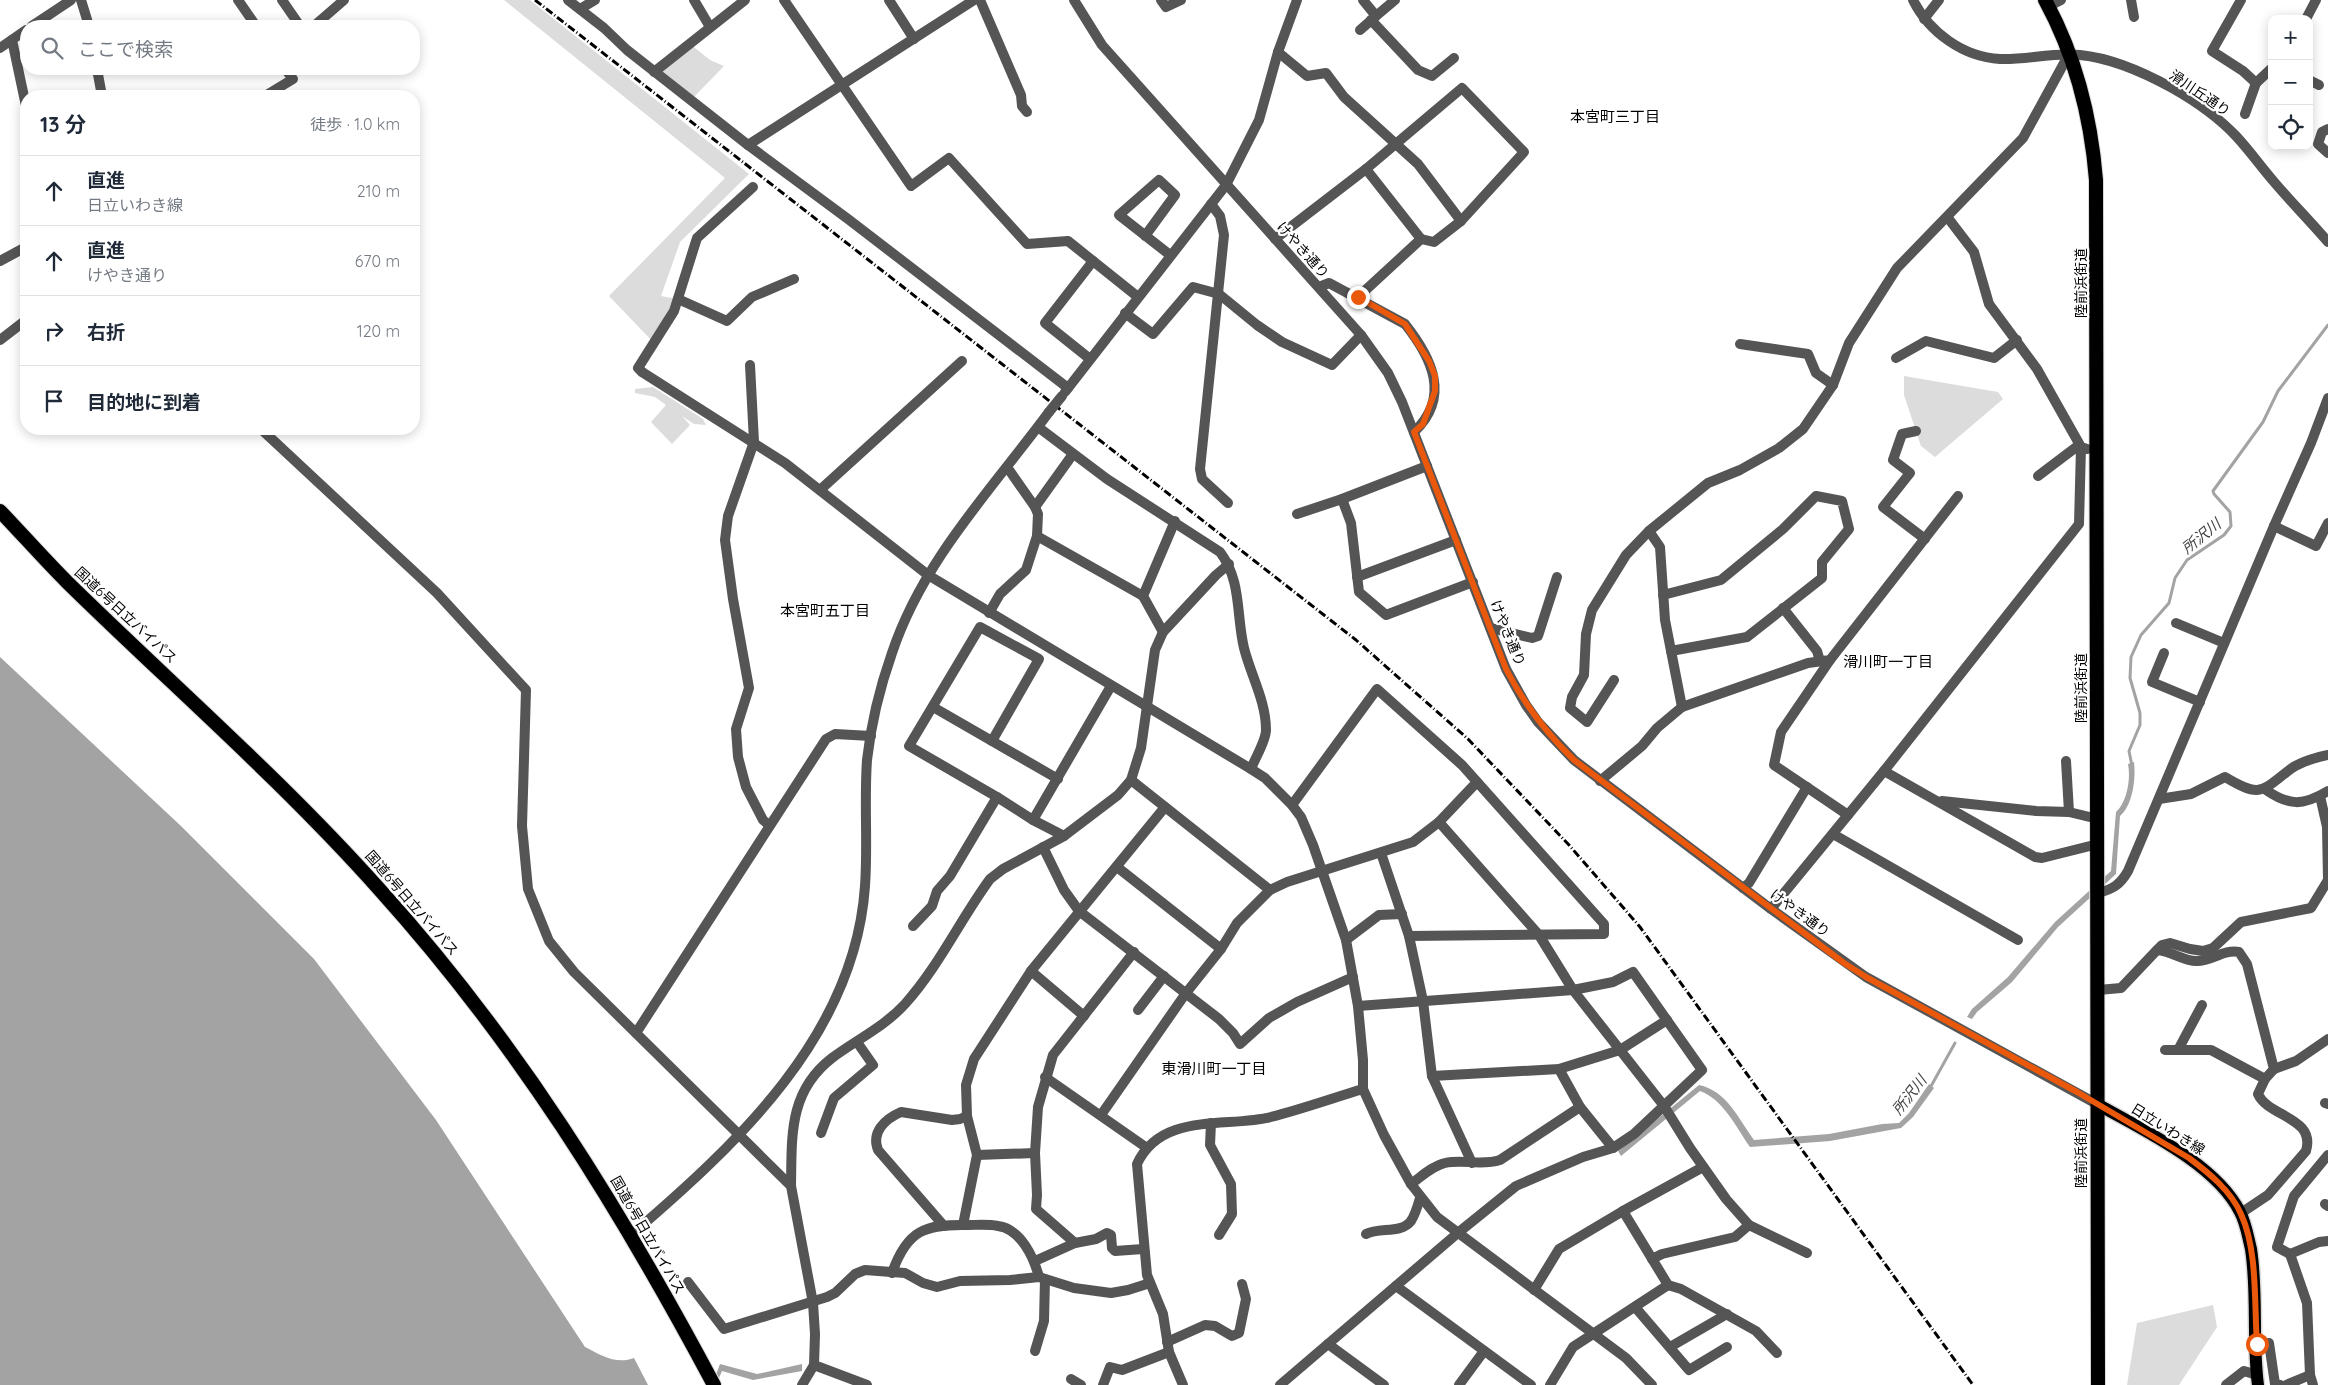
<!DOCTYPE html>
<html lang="ja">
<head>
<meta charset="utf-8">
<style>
	body { margin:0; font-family:Quicksand,"Noto Sans JP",sans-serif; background:#f2f2f3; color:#1f2937 }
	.controls { position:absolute; right:15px; top:15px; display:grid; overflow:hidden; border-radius:10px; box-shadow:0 2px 12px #0003 }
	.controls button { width:45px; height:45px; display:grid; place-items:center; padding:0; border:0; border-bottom:1px solid #e0e1e3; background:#fff; color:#1f2937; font:25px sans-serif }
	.stop { position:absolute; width:15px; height:15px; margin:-11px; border:4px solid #ea580c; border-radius:50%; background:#fff }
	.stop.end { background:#ea580c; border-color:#fff; box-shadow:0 1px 5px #0008 }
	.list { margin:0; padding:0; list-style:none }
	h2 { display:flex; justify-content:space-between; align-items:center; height:65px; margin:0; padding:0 20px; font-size:21px }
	h2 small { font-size:16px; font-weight:400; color:#747a83 }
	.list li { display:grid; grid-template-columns:32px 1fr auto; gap:15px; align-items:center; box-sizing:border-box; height:70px; padding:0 20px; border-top:1px solid #e0e1e3 }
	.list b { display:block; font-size:19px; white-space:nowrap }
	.list p { margin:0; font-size:16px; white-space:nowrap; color:#747a83 }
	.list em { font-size:16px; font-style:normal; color:#747a83 }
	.icon { flex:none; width:28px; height:28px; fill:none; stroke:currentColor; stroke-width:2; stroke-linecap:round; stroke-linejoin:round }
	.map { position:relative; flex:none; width:2328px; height:1385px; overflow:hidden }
	.search { position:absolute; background:#fff; box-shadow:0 2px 12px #0003; left:20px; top:20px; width:400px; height:55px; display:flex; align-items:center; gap:12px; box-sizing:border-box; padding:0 18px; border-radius:20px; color:#747a83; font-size:19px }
	.panel { position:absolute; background:#fff; box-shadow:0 2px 12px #0003; left:20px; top:90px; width:400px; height:345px; border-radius:20px }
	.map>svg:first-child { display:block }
	.green { fill:#dcdcdc }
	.water { fill:#a3a3a3 }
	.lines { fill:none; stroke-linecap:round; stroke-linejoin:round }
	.stream { stroke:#a3a3a3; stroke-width:3 }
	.primary-casing { stroke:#dbdbdb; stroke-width:15 }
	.trunk-casing { stroke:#dbdbdb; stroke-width:16 }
	.minor { stroke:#555; stroke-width:10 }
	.tertiary { stroke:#555; stroke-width:10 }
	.primary { stroke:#000; stroke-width:12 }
	.trunk { stroke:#000; stroke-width:14 }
	.rail { stroke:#000; stroke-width:3; stroke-dasharray:8 2.5 1 2.5; stroke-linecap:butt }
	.tertiary-bridge { stroke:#555; stroke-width:10 }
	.route { stroke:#ea580c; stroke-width:6 }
	.labels { text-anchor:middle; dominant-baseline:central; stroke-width:4.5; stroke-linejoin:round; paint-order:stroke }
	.street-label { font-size:14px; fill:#000; stroke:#fff }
	.neighbourhood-label { font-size:15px; fill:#000; stroke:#fff }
	.water-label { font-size:15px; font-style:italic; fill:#444; stroke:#fff }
</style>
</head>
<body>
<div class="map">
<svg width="2328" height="1385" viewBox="0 0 2328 1385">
	<rect width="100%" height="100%" fill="#fff"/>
	<g class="green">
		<path d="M 504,0 L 530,0 L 749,174 L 680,242 L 661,296 L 678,299 L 655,344 L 609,296 L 725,178 Z"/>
		<path d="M 690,44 L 710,60 L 724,66 L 691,100 L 654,72 Z"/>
		<path d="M 1904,376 L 1998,392 L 2003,399 L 1935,457 L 1921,446 L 1904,395 Z"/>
		<path d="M 653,387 L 703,419 L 706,425 L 694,424 L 682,416 L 690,425 L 672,444 L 651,422 L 666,405 L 655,397 L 635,393 L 635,389 Z"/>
		<path d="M 2213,1305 L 2217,1327 L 2179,1385 L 2127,1385 L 2137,1323 Z"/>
	</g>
	<g class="water">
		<path d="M 0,657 L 181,826 L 314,959 L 436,1120 L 585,1347 C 601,1355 616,1365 634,1358 L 648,1385 L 0,1385 Z"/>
		<path d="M 2134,762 C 2136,778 2133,805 2120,816 L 2116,874 L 2058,927 L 2012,982 L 1977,1012 L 1972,1019 L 1967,1017 L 1972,1009 L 2008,977 L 2055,922 L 2111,871 L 2116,812 C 2127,802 2131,779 2128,764 Z"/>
		<path d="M 1929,1084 L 1934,1088 L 1913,1117 L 1901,1128 L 1830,1141 L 1750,1147 C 1736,1127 1723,1099 1700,1091 L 1621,1156 L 1618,1151 L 1699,1085 C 1727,1091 1738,1118 1754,1140 L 1829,1134 L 1882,1124 L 1899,1123 L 1909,1113 Z"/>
		<path d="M 720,1364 L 757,1374 L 802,1364 L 802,1371 L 753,1380 L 722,1371 L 716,1385 L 712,1385 Z"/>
	</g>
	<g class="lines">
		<g class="stream">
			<path d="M 2132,766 L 2129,751 L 2140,725 L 2140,713 L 2130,678 L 2131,657 L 2141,635 L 2169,603 L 2175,578 L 2187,560 L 2224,535 L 2231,526 L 2230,512 L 2214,494 L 2213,491 L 2263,422 L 2278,391 L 2328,325"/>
			<path d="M 1930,1088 L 1955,1043"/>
		</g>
		<defs>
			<path id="primary" d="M 2097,1104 C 2143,1130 2216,1164 2240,1212 C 2246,1223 2248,1237 2251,1249 C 2258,1294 2252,1340 2258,1385"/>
			<g id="trunk">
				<path d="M 2045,0 C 2075,55 2091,118 2096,180 L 2098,1385"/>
				<path d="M 0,511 C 22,534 44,559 67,582 C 171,684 282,780 380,890 C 517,1042 618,1205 714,1385"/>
			</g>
		</defs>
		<use href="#primary" class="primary-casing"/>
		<use href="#trunk" class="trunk-casing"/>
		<g class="minor">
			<path d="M 238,0 L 256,26"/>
			<path d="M 282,0 L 300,26"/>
			<path d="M 694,0 L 710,27"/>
			<path d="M 784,0 L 911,186 L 949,158 L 1027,244 L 1068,241 L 1138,297"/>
			<path d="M 889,0 L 914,39"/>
			<path d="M 980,0 L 1021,95 L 1022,106 L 1027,112"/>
			<path d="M 1161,0 L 1166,7 L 1181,0"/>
			<path d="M 1363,0 L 1376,16 L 1395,0"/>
			<path d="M 2131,0 L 2134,17"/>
			<path d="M 2241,0 L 2212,51 L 2243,71 L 2256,83 L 2245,114"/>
			<path d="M 2049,6 L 2061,0"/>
			<path d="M 580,9 L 595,0"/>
			<path d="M 1924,19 L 1939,0"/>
			<path d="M 2306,19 L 2316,0"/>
			<path d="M 1371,20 L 1418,70 L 1432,76 L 1454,58"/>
			<path d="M 314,26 L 344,0"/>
			<path d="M 1360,30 L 1375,17"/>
			<path d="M 12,40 L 26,106"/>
			<path d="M 1278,52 L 1307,76 L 1326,73 L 1344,97 L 1418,164 L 1461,221"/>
			<path d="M 654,72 L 745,0"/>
			<path d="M 2309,80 L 2319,85"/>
			<path d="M 2256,83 L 2272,68"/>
			<path d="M 265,96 L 293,79 L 285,69"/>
			<path d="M 2328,129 L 2322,132 L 2318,144 L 2328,153"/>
			<path d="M 748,145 L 974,0"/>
			<path d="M 1366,169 L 1421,239"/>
			<path d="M 1211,204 L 1220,216 L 1224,235 L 1200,469 L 1202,479 L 1228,503"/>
			<path d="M 1948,218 L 1974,252 L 1989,304 L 2037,369 L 2081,447 L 2087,449"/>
			<path d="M 1145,236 L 1175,195 L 1159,180 L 1119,215 L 1170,255"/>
			<path d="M 1275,239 L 1366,169 L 1462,88 L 1524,152 L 1461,221 L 1434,242 L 1421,239 L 1358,297"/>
			<path d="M 0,261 L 26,247"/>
			<path d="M 1319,287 L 1329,283 L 1405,324 C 1432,358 1451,397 1414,432"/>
			<path d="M 678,299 L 727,321 L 752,297 L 794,279"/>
			<path d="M 1125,313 L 1153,334 L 1193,287 L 1219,294 L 1257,325 L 1282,342 L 1332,365 L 1361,335"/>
			<path d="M 0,340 L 26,320"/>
			<path d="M 1740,344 L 1808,354 L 1816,373 L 1833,385"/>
			<path d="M 1896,358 L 1926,341 L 1994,358 L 2017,340"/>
			<path d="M 1090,359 L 1045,323 L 1093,261"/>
			<path d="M 750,365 L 754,442 L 728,516 L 725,540 L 733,599 L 749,688 L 736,729 L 738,757 L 746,787 L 763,820 L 769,825"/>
			<path d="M 642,372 L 638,368 L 674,311 L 697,238 L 753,187"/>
			<path d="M 1916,431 L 1902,434 L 1893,460 L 1910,473 L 1883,507 L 1925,539"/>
			<path d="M 820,490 L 962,361"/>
			<path d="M 1342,499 L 1351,523 L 1359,592 L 1386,615 L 1473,582"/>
			<path d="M 1035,507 L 1073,454"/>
			<path d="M 1297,514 L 1342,499 L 1427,466"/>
			<path d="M 2274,526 L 2316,546 L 2328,523"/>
			<path d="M 1649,531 L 1660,547 L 1665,620 L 1682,707"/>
			<path d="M 1037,536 L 1143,596"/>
			<path d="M 1357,577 L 1456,540"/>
			<path d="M 1663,595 L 1721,580 L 1783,529 L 1816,496 L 1842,501 L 1849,529 L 1822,562 L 1822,578 L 1747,637 L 1671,651"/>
			<path d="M 1783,608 L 1817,651 L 1820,661"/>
			<path d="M 989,613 L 1000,594 L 1026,570 L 1037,536 L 1038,514 L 1035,507 L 1007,467"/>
			<path d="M 2176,623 L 2224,643"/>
			<path d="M 1491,628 L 1532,638 L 1538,636 L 1557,577"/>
			<path d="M 1163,632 L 1143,596 L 1175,521"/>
			<path d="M 2164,653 L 2152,682 L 2200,702"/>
			<path d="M 1830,660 L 1781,732 L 1774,765 L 1848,815"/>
			<path d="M 1614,680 L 1587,722 L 1570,708 L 1572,697 L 1584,675 L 1586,634 L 1592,610 L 1626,555 L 1649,531 L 1708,483 L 1740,470 L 1779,448 L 1803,429 L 1833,385 L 1849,343 L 1897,268 L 2023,138 L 2069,54"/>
			<path d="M 933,707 L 1058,779"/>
			<path d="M 992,741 L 1039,659 L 980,627 L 909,746 L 997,797"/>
			<path d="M 1884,771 L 2035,857 L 2042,858 L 2098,844"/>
			<path d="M 1131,780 L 1270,890"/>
			<path d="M 1600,781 L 1642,746 L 1657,728 L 1682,707 L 1808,663 L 1830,660 L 1958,496"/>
			<path d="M 2266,790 C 2289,806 2303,806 2328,791"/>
			<path d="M 2159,799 L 2191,794 L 2225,777 C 2262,799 2261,791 2292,768 C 2301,762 2317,757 2328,755"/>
			<path d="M 1942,801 L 2036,811 L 2069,812 L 2066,761"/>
			<path d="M 1292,805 L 1377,689 L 1462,765 L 1604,924 L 1604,934 L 1409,936"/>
			<path d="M 2069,812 L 2098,819"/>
			<path d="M 1033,820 L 1111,686"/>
			<path d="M 1439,822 L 1539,935 L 1573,990 L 1664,1106 L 1690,1148 L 1726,1199 L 1749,1225 L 1807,1253"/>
			<path d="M 1833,834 L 2018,940"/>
			<path d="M 1043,847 L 1064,890 L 1079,911 L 1219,1019 L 1233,1033 L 1240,1044 L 1269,1018 L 1297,1002 L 1353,977"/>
			<path d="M 1381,853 L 1409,936 L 1423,1001 L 1432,1076 L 1472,1163"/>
			<path d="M 1117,867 L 1221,949"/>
			<path d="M 1743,888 L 1749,883 L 1807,787"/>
			<path d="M 1771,909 L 1884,771 L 2079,524 L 2081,447 L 2075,448 L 2038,476"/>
			<path d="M 913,926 L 932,906 L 937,891 L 950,876 L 997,797 L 1033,820 L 1064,836"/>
			<path d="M 1346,940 L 1379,915 L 1402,914"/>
			<path d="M 2158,949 L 2162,945 L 2170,943 L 2190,949 L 2203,951 L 2213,948 L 2241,922 L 2311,908 L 2328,880 L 2327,827 L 2320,796"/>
			<path d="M 1031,971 L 1084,1016"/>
			<path d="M 2098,990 L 2121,988 L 2157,950 C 2171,951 2184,961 2196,961 C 2211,962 2223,949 2239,952 L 2247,964 L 2274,1069 L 2265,1079"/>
			<path d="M 1358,1006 L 1573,990 L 1613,982 L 1633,972 L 1702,1070 L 1634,1134 L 1613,1148 L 1583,1157 L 1516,1186 L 1459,1232"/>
			<path d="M 1138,1010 L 1164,976"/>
			<path d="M 636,1033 L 826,739 L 835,734 L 871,736"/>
			<path d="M 2165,1050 L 2211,1050 L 2265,1079 L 2258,1094 C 2268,1117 2316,1117 2306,1151 L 2268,1195 L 2241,1213"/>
			<path d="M 2178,1050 L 2202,1005"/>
			<path d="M 1559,1069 L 1580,1107 L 1613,1148"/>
			<path d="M 2274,1069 L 2296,1061 L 2328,1039"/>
			<path d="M 1432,1076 L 1559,1069 L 1620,1050 L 1667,1020"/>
			<path d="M 1045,1077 L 1147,1148"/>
			<path d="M 2325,1103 L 2328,1104"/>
			<path d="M 1101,1115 L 1186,993 L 1221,949 L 1237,923 L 1270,890 L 1287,882 L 1413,842 L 1439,822 L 1477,782"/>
			<path d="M 1211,1123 L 1210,1145 L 1231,1184 L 1232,1214 L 1219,1235"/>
			<path d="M 821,1133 L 834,1098 L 873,1065 L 857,1042"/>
			<path d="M 977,1155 L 1035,1153"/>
			<path d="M 1411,1184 C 1421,1177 1432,1166 1445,1163 C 1464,1159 1481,1166 1500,1160 L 1580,1107"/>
			<path d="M 791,1186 C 792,1137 788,1092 832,1058 C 856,1040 884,1027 905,1004 C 939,966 960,920 990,879 L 1003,869 L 1064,836 L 1118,795 L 1131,780 L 1141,748 L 1155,650 L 1163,632 L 1216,575 L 1229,564"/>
			<path d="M 2325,1204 L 2328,1206"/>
			<path d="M 1623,1211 L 1703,1167"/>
			<path d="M 963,1225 L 977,1155 L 967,1116 L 966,1085 L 974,1059 L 1031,971 L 1165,807"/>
			<path d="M 944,1226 L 878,1150 C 871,1132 885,1119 901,1112 L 952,1120 L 960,1119 L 967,1116"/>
			<path d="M 1366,1234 C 1380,1227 1401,1234 1411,1221 C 1415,1215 1418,1205 1420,1198"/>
			<path d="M 1075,1243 L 1036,1209 L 1037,1195 L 1035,1153 L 1038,1107 L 1053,1055 L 1134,952"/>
			<path d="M 2290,1254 L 2277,1247 L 2294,1196 L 2328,1155"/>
			<path d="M 1652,1259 L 1662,1254 L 1735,1237 L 1749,1225"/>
			<path d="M 1035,1261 L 1075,1243 L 1096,1239 L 1107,1233 L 1111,1235 L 1112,1248 L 1115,1251 L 1143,1249"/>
			<path d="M 892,1273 C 907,1230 925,1224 968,1225 C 978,1225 988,1224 998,1226 C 1021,1229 1034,1258 1039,1277"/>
			<path d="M 688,1282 L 724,1329 L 827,1297 L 835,1293 L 855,1274 L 865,1270 L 905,1273 L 923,1283 L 937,1287 L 960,1281 L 1010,1280 L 1039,1277 L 1074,1288 L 1111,1293 L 1128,1290 L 1150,1283"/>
			<path d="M 1668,1285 L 1681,1289 L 1756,1331 L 1777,1353"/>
			<path d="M 1396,1286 L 1531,1385"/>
			<path d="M 1534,1290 L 1559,1249 L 1623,1211 L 1668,1285 L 1573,1347 L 1550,1385"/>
			<path d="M 1635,1307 L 1689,1370 L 1727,1347"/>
			<path d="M 1167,1342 L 1205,1325 L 1215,1326 L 1232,1336 L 1239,1333 L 1246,1299 L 1242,1284"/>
			<path d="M 1328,1344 L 1384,1385"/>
			<path d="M 2257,1344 L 2269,1343 L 2275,1384 L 2280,1385"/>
			<path d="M 1670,1347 L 1727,1314"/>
			<path d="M 1035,1351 L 1044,1321 L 1045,1279"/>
			<path d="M 2310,1375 L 2307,1303 L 2290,1254 L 2319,1242 L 2328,1241"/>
			<path d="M 1071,1379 L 1081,1385"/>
			<path d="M 802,1385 L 814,1365"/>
			<path d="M 1103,1385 L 1110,1367 L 1122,1370 L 1169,1352"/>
			<path d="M 1183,1385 L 1169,1352 L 1163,1314 L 1147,1275 L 1137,1164 C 1161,1112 1225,1128 1271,1117 C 1302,1109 1333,1098 1363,1089"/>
			<path d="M 1459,1385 L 1484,1351"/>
			<path d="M 2226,1385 L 2244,1371 L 2257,1375"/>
			<path d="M 2286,1385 L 2310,1375 L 2313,1385"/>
		</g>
		<g class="tertiary">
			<path d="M 81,0 L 89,26"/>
			<path d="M 568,0 L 604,28 L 627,50 L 748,145 L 848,219 L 1068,388"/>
			<path d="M 1074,0 L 1102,45 L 1361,335 L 1388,373 L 1402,402 L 1506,669 L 1526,705 L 1538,722 L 1574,760 L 1771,909 L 1866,977 L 2097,1104"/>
			<path d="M 1913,0 C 1929,32 1963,57 2000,59 C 2027,60 2053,52 2080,55 C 2111,58 2145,73 2172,88 C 2195,101 2218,117 2236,136 C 2250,151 2261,167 2275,183 C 2292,203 2311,222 2328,242"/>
			<path d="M 32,26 L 71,0"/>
			<path d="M 0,48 L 26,30"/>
			<path d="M 97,69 L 102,96"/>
			<path d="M 642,372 L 785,463 L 928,575 L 1251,769 L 1265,778 L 1292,805 L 1301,817 L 1313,845 L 1346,940 L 1358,1006 L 1363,1060 L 1363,1089 L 1384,1135 L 1411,1184 L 1437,1217 L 1626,1358 L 1652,1385"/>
			<path d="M 1065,392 L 1226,185 L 1259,120 L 1278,52 L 1297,0"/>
			<path d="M 1038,427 L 1107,479 L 1220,552 C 1242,581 1236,615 1244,648 C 1251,676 1266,701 1266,730 C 1266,741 1255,758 1251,769"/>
			<path d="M 261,429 L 437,593 L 526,690 L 522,826 L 528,889 L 549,941 L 574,972 L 791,1186 L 813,1303 L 815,1334 L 814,1365 L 867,1385"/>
			<path d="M 2098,893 C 2113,889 2120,885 2128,871 L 2274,526 L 2311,443 L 2328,398"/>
			<path d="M 631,1235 C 737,1144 855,1035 865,886 C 868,844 864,802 867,760 C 871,724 880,687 892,653 C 923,560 992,489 1049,412"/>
			<path d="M 1280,1385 L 1459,1232"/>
		</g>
		<use href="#primary" class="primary"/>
		<use href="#trunk" class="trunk"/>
		<path class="rail" d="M 535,0 L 1356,640 L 1468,739 L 1569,845 L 1640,927 L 1973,1385"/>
		<path class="tertiary-bridge" d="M 1049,412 L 1062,396"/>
	</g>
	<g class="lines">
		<path class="route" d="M 1358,297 L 1405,324 L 1429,361 L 1435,376 L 1435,391 L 1423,424 L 1414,432 L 1506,669 C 1524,704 1546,733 1574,760 L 1844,963 L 1866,977 L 2077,1092 L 2189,1158 C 2209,1173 2231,1191 2241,1214 C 2258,1251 2254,1304 2257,1344"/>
	</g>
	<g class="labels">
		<g class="street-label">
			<text transform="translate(2200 93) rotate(34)">滑川丘通り</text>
			<text transform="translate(1303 250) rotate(48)">けやき通り</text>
			<text transform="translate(2081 283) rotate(-90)">陸前浜街道</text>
			<text transform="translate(126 615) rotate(43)">国道6号日立バイパス</text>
			<text transform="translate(1508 633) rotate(68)">けやき通り</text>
			<text transform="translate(2081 688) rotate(-90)">陸前浜街道</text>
			<text transform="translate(412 903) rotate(49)">国道6号日立バイパス</text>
			<text transform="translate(1800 913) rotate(36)">けやき通り</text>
			<text transform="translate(2168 1129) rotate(32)">日立いわき線</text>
			<text transform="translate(2081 1153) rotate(-90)">陸前浜街道</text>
			<text transform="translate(648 1235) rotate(60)">国道6号日立バイパス</text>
		</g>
		<g class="neighbourhood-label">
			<text x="1615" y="116">本宮町三丁目</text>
			<text x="825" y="610">本宮町五丁目</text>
			<text x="1888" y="661">滑川町一丁目</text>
			<text x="1214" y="1068">東滑川町一丁目</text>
		</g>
		<g class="water-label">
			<text transform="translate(2201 536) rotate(-39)">所沢川</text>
			<text transform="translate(1909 1095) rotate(-52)">所沢川</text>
		</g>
	</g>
</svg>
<div class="controls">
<button>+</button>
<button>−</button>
<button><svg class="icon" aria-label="locate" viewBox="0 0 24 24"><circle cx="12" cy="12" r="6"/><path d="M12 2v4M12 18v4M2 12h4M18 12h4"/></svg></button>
</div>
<div class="stop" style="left:2257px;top:1344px"></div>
<div class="stop end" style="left:1358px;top:297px"></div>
<div class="search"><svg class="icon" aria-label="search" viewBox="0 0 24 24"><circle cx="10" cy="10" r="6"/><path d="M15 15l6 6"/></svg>ここで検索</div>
<section class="panel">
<h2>13 分<small>徒歩 · 1.0 km</small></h2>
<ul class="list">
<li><svg class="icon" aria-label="ahead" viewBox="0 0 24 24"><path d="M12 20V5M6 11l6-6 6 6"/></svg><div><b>直進</b><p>日立いわき線</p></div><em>210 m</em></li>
<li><svg class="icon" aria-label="ahead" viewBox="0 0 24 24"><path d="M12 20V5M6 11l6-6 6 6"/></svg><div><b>直進</b><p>けやき通り</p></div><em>670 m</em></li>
<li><svg class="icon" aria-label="right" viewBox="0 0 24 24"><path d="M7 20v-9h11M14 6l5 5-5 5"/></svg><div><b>右折</b></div><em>120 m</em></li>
<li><svg class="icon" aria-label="arrive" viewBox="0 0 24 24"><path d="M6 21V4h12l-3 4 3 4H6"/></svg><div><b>目的地に到着</b></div></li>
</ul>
</section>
</div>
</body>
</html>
